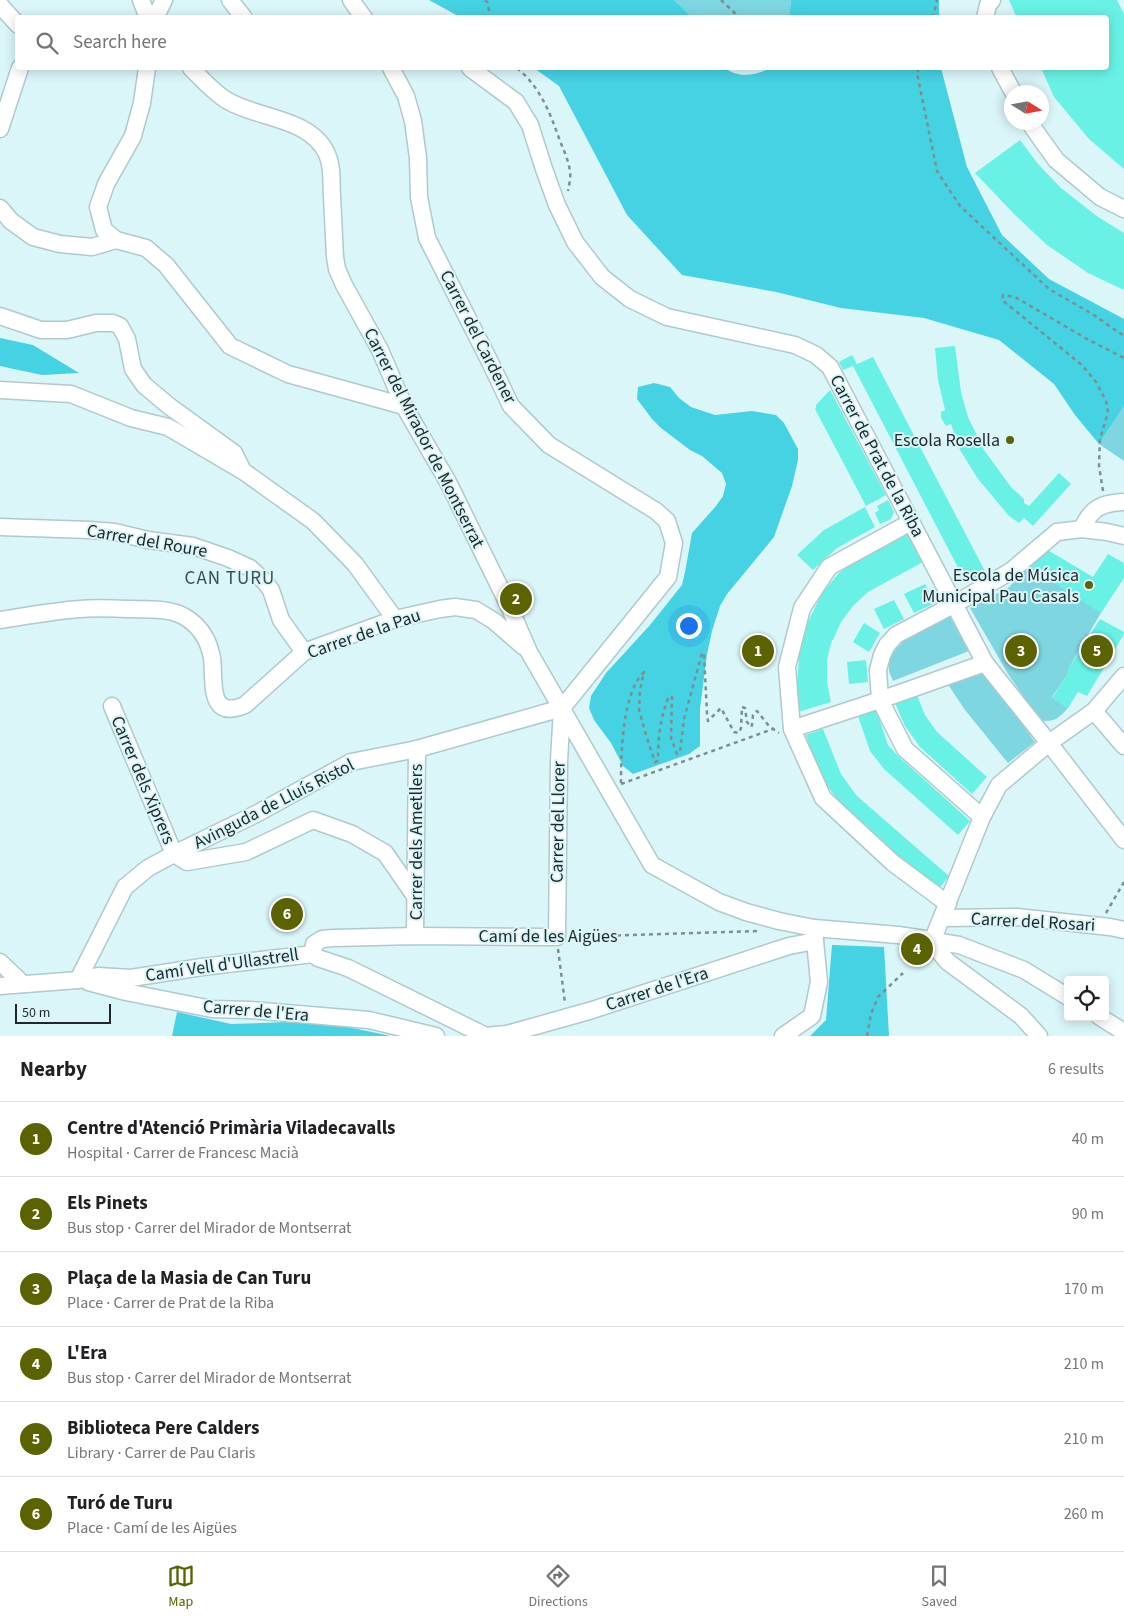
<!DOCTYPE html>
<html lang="en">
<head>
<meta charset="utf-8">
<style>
	body { margin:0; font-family:"Source Sans 3",sans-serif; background:#f6f6f6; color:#202124 }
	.controls { position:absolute; right:15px; bottom:15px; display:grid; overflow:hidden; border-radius:5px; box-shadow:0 2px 12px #0003 }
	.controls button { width:45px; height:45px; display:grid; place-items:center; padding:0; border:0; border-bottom:1px solid #e0e0e0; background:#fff; color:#202124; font:25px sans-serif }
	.compass { position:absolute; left:1004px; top:85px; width:45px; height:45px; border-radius:50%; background:#fff; box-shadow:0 2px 12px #0003; rotate:101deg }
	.scale { position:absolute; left:15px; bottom:12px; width:96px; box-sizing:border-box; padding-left:5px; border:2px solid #1e282a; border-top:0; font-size:14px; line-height:18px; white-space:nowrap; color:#1e282a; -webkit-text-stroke:4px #daf6f9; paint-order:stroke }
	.you { position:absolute; left:688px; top:625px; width:18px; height:18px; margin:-12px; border:4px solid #fff; border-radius:50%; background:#1a73e8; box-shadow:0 0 0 8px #1a73e833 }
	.badge { display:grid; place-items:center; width:32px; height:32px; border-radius:50%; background:#5b6200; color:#fff; font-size:16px; font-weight:700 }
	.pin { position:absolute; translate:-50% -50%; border:2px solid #fff; box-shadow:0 1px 5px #0006 }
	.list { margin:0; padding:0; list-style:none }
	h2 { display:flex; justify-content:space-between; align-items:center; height:65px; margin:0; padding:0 20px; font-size:21px }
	h2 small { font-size:16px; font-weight:400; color:#757577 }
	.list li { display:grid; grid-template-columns:32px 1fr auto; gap:15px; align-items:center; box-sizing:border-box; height:75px; padding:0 20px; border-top:1px solid #e0e0e0 }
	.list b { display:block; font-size:19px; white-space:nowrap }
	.list p { margin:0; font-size:16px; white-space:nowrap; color:#757577 }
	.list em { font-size:16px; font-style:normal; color:#757577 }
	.icon { flex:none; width:28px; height:28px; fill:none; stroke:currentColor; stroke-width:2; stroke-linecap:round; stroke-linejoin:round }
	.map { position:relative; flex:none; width:1124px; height:1036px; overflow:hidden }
	.search { position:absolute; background:#fff; box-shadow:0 2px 12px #0003; left:15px; right:15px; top:15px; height:55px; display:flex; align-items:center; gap:12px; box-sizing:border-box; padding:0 18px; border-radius:5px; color:#757577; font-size:19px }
	.sheet { height:515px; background:#fff }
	nav { display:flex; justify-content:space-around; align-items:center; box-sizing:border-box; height:70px; border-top:1px solid #e0e0e0; background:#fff; font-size:14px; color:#757577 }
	nav a { display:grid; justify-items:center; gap:2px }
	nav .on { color:#5b6200 }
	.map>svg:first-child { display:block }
	.green { fill:#7ed6e1 }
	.forest { fill:#45d2e3 }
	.building { fill:#69f1e5 }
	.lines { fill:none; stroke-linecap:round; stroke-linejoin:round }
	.minor-casing { stroke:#afc9cc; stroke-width:19 }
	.path { stroke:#7c8f91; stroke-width:2.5; stroke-dasharray:4 4; stroke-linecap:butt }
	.minor { stroke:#fff; stroke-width:16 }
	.poi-dot { fill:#5b6200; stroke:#daf6f9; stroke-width:2 }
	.labels { text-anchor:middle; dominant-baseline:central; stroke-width:4; stroke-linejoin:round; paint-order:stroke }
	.street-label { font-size:18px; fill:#1e282a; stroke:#daf6f9 }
	.poi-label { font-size:18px; fill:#1e282a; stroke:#daf6f9; text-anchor:end }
	.neighbourhood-label { font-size:19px; letter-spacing:1px; fill:#395053; stroke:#daf6f9 }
</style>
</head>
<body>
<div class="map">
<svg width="1124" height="1036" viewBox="0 0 1124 1036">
	<rect width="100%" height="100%" fill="#daf6f9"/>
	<g class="green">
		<path d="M 674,0 L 791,0 L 789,18 L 692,17 Z"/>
		<path d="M 1124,406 L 1124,461 L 1099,444 Z"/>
		<path d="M 1029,567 L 1102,611 L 1069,668 L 1068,674 L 1052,697 L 1068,708 C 1059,718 1054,723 1040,720 L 1008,674 L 970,608 L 1009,587 Z"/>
		<path d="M 949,615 L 969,651 L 893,681 C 892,678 889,673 889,670 C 887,642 929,625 949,615 Z"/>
		<path d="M 984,671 L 1035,742 L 1008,763 L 965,710 L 947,683 Z"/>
	</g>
	<g class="forest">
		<path d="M 429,0 L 674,0 L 692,17 L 460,17 Z"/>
		<path d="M 791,0 L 939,0 L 939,17 L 789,17 Z"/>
		<path d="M 534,68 L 725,68 C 737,78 757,76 770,68 L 941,68 L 967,167 L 1002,235 L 1049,279 L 1124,319 L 1124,406 L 1099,444 L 1075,415 L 1054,384 L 999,340 L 924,318 L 841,308 L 776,292 L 682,275 L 627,215 L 559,86 Z"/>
		<path d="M 0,338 L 33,345 L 79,373 L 42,375 L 0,366 Z"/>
		<path d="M 654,383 L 670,387 L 679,398 L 691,407 L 715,415 L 752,411 L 776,415 L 784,423 L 798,449 L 798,460 L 792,486 L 774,537 L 727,594 L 720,606 L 712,631 L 707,654 L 700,709 L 700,746 L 689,754 L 633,774 L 623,766 L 611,743 L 594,720 L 589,708 L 591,696 L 606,673 L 650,625 L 682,585 L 685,572 L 692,533 L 716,506 L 723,496 L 726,484 L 722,473 L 702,456 L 690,450 L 661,428 L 652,419 L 637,399 L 638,387 Z"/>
		<path d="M 832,945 L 884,947 L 889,1036 L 810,1036 L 826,1020 Z"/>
		<path d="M 177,1012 L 231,1024 L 319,1021 L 391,1036 L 172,1036 Z"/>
	</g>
	<g class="building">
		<path d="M 1009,0 L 1117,0 L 1124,14 L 1124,169 L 1089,139 L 1054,97 L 1041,68 L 1106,68 L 1106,18 L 1017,18 Z"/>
		<path d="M 1020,140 L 1038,164 L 1061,188 L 1098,217 L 1124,233 L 1124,290 L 1088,273 L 1047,245 L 1015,215 L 975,173 Z"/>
		<path d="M 955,346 L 961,392 L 968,417 L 984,450 L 1011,487 L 1024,499 L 1024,503 L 1029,506 L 1059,473 L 1071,484 L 1033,526 L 1024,518 L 1019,523 L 1009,516 L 978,479 L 960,450 L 951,424 L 946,426 L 941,418 L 941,412 L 945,410 L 938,380 L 935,348 Z"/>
		<path d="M 852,355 L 857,364 L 873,357 L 986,573 L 966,583 L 853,366 L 843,370 L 839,362 Z"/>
		<path d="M 830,390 L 886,495 L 866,506 L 815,409 L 816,408 L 816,405 Z"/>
		<path d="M 888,500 L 894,512 L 891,519 L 880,524 L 875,513 L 879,510 L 877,506 Z"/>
		<path d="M 865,507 L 875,527 L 837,548 L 813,570 L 797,555 L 824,530 Z"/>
		<path d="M 910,532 L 925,561 L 868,592 L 853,606 L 841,622 L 833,640 L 832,640 L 827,660 L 827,682 L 831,702 L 798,712 L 797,686 L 800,644 L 803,632 L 821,595 L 838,574 L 850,565 Z"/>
		<path d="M 1046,549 L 1093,577 L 1108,554 L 1124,563 L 1124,578 L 1101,613 L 1029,567 Z"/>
		<path d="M 925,584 L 935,603 L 914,613 L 904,594 Z"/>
		<path d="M 894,600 L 904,619 L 884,629 L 874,609 Z"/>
		<path d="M 1100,619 L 1124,632 L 1124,634 L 1087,696 L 1078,692 L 1068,708 L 1052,698 L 1068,674 L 1069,668 Z"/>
		<path d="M 864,623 L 880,633 L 869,652 L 853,642 Z"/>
		<path d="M 866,660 L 868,682 L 849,684 L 847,662 Z"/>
		<path d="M 917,695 L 925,715 L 937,732 L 987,777 L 972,794 L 920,747 L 905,726 L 895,703 Z"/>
		<path d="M 876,709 L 888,745 L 897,755 L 970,821 L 958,835 L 884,769 L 870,751 L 858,716 Z"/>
		<path d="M 823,729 L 841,774 L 857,796 L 949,876 L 938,890 L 853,817 L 834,795 L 824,781 L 820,769 L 818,770 L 806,735 Z"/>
	</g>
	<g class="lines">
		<defs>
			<g id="minor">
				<path d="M 141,0 L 148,18"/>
				<path d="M 230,0 L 244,18"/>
				<path d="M 351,0 L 364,18"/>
				<path d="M 0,5 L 18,25"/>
				<path d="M 155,18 L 164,0"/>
				<path d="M 985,18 L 988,5 L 992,0"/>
				<path d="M 147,68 L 142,103 L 133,136 L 106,184 L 98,207 L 104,230 L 116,240 L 146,248 L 166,265 L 230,346 L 288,374 L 404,406"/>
				<path d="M 191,68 C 202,79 214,93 228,101 C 259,119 311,118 327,154 C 333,167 331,182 332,196 C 333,216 334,237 335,257 L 337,269 L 344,285 L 380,350 L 404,406 L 448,482 L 509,606 L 529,652 L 652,865 L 719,902 L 746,912 L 779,921 L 814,928 L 898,935 L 925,939"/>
				<path d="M 391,68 L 406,96 L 413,121 L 418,158 L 419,197 L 427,238 L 490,362 L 511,406 L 549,445 L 656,511 L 667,521 L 674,543 L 668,577 L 562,708"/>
				<path d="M 470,68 L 516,102 L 530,125 L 544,169 L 557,205 L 575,242 L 602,277 L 630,299 L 667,317 L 795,345 L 816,355 L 830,367 L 985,663 L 1049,743 L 1124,840"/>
				<path d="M 1000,68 L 1013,92"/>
				<path d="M 1029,122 L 1056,160 L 1100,197 L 1124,209"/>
				<path d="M 0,129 L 20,68"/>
				<path d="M 0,208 L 11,221 L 33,237 L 60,244 L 92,247 L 116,240"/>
				<path d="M 0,316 L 41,330 L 67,330 L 96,323 L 113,323 L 120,326 L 127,339 L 133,369 L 144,385 L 169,406 L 234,453 L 243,471"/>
				<path d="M 0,390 L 71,394 L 131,418 L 168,427 L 243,471 L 313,521 L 355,564 L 395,619"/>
				<path d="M 911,522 L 829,567 L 802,608 L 787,667 L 792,729 L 823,798 L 893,863 L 948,904"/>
				<path d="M 0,527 L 90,530 L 115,532 L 148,540 L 193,546 L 228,558 L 250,568 L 265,582 L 271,590 L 281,620 L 304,652"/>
				<path d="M 1082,529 C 1091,508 1101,503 1124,502"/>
				<path d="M 0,620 C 26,616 53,611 80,609 C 97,607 115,609 133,609 C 150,610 170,608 185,617 C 200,626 209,641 212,658 C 215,681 207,721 245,705 L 304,652 L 395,619 L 440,609 L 455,607 L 476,610 L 494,621 L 524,647"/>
				<path d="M 112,706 L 174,854 L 187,862 L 246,852 L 313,820 L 352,834 L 385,853 L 415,896"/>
				<path d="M 1094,711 L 1124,746"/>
				<path d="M 792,729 L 880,700 L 985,663"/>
				<path d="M 982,817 L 905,749 L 880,700 L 878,670 L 882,655 L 887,645 L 896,635 L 955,604 L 1011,571 L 1057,532 L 1082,529 L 1107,532 L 1124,536"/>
				<path d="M 942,918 L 1017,917 L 1110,927 L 1124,930"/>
				<path d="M 935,934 L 982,817 L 999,785 L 1049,743 L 1094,711 L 1124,676"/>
				<path d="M 415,936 L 417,749"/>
				<path d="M 940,942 L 959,945 L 1024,970 L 1068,997"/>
				<path d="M 936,948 L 948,962 L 1021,1016 L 1039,1036"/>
				<path d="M 313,954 L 314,944 L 322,939 L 333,938 L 415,936 L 557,937 L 559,761 L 562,708"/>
				<path d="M 0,962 L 23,984"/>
				<path d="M 78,980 L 125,887 L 148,868 L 174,854 L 256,814 L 351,762 L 417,749 L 562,708"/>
				<path d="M 88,982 L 126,992 L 212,1009 L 250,1010 L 369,1020 L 436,1036"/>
				<path d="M 0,986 L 78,980 L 98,976 L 131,978 L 202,967 L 313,954 L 318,958 L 348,968 L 486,1036"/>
				<path d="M 1100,1017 L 1124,1032"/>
				<path d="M 485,1036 L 507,1034 L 589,1011 L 789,946 L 815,941 L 814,928"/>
				<path d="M 783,1036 L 812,1016 L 819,982 L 815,941"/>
			</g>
		</defs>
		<use href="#minor" class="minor-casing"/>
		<g class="path">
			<path d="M 485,0 L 487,2 L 491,18"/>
			<path d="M 721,0 L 740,18"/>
			<path d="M 933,18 L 937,0"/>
			<path d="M 517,68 C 541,88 550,113 560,141 C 564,151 569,161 570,172 C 571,178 569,185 568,191"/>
			<path d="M 919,68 L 917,73 L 937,171 L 960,206 L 1049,289 L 1094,315 L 1124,336"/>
			<path d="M 1103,491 L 1099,466 L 1100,439 L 1108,412 L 1106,401 L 1096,382 L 1082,365 L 1002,300 L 1003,295 L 1015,297 L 1087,339 L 1124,358"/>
			<path d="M 621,783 C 621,754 622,693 644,672 L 640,690 L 639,710 L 646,735 L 655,762 L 658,761 C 658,738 660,718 669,696 L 672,697 L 671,738 L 677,754 L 680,752 L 684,719 L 702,653 L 704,653 L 707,714 L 708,721 L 721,708 L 734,732 L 739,733 L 741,728 L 742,707 L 745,708 L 747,722 L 751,727 L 752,725 L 753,715 L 757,711 L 769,726 L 779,733"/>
			<path d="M 621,784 L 773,729"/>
			<path d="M 1106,913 L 1124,882"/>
			<path d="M 569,937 L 759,931"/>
			<path d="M 558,949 L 565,1003"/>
			<path d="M 867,1036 L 871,1014 L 878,997 L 903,973"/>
		</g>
		<use href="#minor" class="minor"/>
	</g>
	<g class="poi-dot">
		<circle cx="1010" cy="440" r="5"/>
		<circle cx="1089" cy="585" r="5"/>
	</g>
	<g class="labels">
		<g class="street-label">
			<text transform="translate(478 337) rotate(63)">Carrer del Cardener</text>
			<text transform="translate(424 438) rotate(63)">Carrer del Mirador de Montserrat</text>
			<text transform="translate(877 456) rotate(62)">Carrer de Prat de la Riba</text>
			<text transform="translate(147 541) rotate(10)">Carrer del Roure</text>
			<text transform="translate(364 634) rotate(-19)">Carrer de la Pau</text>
			<text transform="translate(143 780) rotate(67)">Carrer dels Xiprers</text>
			<text transform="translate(274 804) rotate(-27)">Avinguda de Lluís Ristol</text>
			<text transform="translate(558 822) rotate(-89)">Carrer del Llorer</text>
			<text transform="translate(416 842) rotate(-90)">Carrer dels Ametllers</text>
			<text transform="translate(1033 922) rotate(3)">Carrer del Rosari</text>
			<text x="548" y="936">Camí de les Aigües</text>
			<text transform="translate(222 965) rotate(-8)">Camí Vell d'Ullastrell</text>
			<text transform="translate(657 989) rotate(-18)">Carrer de l'Era</text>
			<text transform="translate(256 1011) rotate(5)">Carrer de l'Era</text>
		</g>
		<g class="poi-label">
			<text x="1000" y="440">Escola Rosella</text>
			<text x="1079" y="575">Escola de Música<tspan x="1079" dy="21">Municipal Pau Casals</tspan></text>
		</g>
		<g class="neighbourhood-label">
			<text x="230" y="578">CAN TURU</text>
		</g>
	</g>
</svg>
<div class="controls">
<button><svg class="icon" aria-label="locate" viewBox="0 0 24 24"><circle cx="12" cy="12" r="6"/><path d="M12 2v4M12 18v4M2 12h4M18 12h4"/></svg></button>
</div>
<svg class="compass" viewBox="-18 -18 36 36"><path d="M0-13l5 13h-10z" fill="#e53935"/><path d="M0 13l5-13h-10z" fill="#757577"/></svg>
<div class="scale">50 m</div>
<div class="you"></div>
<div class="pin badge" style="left:758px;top:651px">1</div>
<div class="pin badge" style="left:516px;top:599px">2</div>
<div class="pin badge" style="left:1021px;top:651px">3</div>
<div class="pin badge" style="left:917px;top:949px">4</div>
<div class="pin badge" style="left:1097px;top:651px">5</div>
<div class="pin badge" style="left:287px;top:914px">6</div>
<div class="search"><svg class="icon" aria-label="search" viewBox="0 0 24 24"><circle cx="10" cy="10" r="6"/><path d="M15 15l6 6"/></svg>Search here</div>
</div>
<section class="sheet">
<h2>Nearby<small>6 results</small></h2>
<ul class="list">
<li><span class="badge">1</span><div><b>Centre d'Atenció Primària Viladecavalls</b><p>Hospital · Carrer de Francesc Macià</p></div><em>40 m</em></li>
<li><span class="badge">2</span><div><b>Els Pinets</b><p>Bus stop · Carrer del Mirador de Montserrat</p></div><em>90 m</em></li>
<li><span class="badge">3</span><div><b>Plaça de la Masia de Can Turu</b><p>Place · Carrer de Prat de la Riba</p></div><em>170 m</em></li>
<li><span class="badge">4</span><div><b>L'Era</b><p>Bus stop · Carrer del Mirador de Montserrat</p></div><em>210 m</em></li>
<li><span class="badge">5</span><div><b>Biblioteca Pere Calders</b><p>Library · Carrer de Pau Claris</p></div><em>210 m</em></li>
<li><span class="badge">6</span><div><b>Turó de Turu</b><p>Place · Camí de les Aigües</p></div><em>260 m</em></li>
</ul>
</section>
<nav>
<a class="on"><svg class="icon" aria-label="map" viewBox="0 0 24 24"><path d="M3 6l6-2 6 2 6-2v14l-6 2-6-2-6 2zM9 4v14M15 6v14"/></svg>Map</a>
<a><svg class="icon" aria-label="directions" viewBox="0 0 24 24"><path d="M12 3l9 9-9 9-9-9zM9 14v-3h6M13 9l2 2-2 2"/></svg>Directions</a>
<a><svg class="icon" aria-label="saved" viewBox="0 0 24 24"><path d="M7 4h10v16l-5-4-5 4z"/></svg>Saved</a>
</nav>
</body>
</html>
